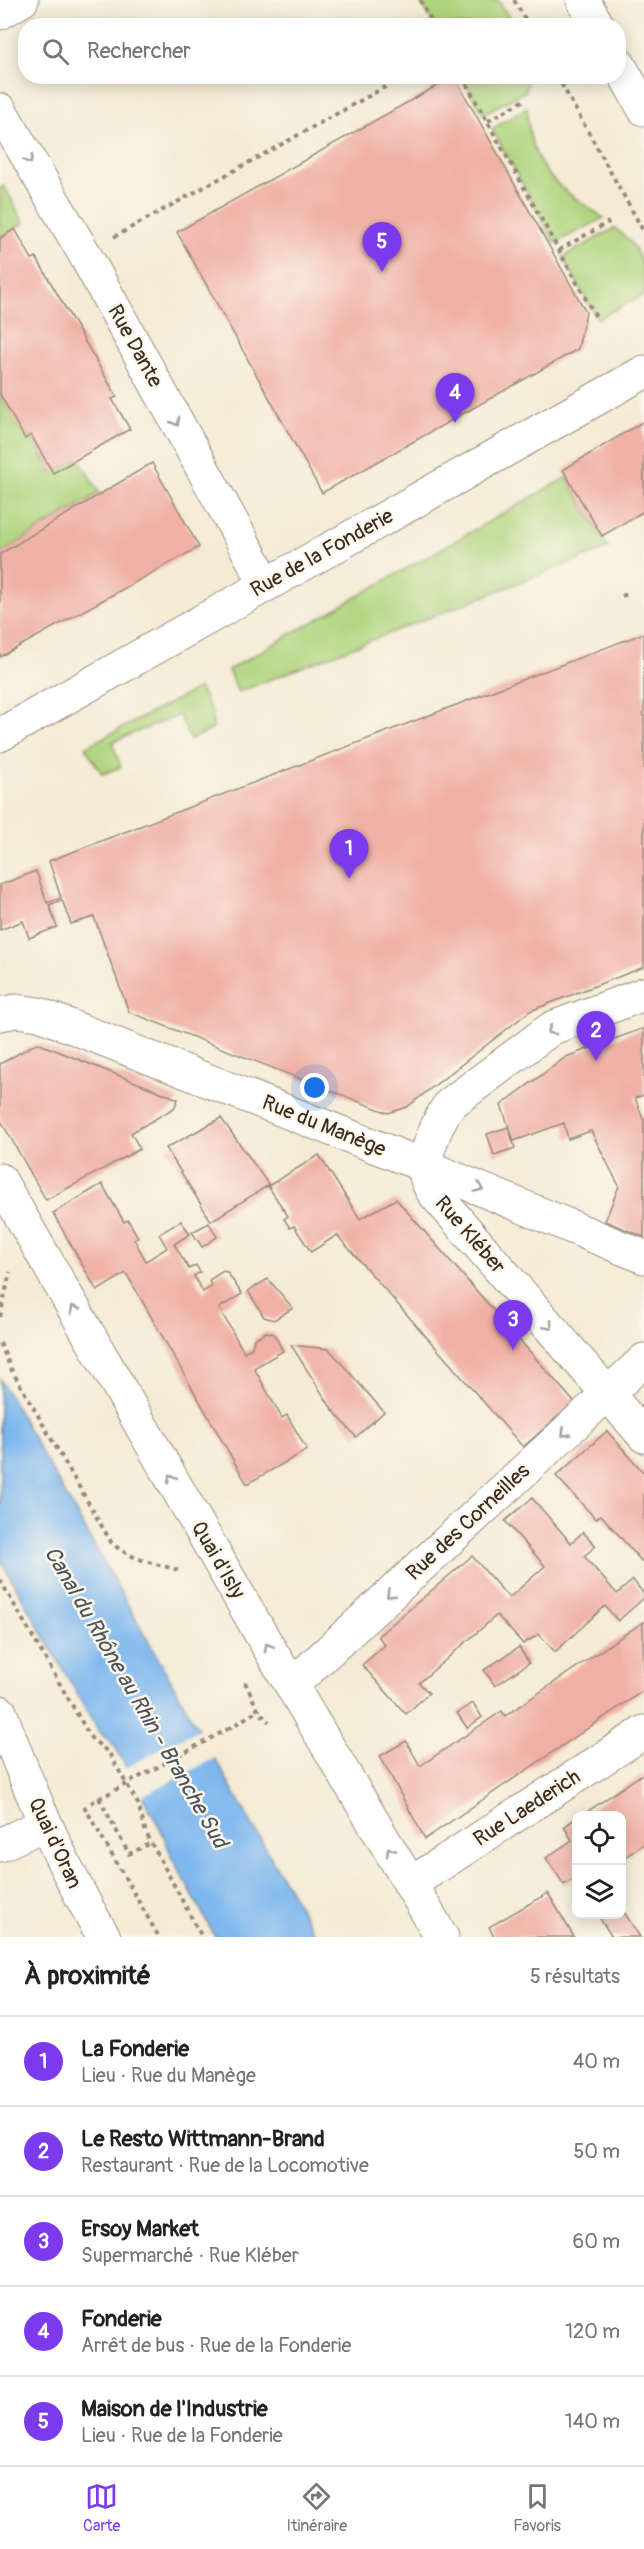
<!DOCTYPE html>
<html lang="fr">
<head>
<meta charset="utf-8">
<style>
	body { margin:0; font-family:Pangolin,sans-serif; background:#f6f6f6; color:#222 }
	.controls { position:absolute; right:18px; bottom:18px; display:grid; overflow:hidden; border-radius:12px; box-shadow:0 3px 15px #0003 }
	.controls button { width:54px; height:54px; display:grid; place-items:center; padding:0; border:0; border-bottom:2px solid #e0e0e0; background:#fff; color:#222; font:30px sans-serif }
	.you { position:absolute; left:315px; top:1088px; width:21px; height:21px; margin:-15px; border:4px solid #fff; border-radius:50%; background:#1a73e8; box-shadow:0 0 0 9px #1a73e833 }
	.badge { display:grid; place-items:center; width:39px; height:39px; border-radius:50%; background:#7c3aed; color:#fff; font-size:20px; font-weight:700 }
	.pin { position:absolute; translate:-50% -50px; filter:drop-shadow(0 2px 3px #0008) }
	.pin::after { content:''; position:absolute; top:32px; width:21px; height:18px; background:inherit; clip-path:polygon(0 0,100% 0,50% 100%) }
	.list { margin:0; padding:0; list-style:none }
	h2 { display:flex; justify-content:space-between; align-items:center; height:78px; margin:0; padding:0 24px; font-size:26px }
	h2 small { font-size:20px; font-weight:400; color:#767676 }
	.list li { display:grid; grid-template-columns:39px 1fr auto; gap:18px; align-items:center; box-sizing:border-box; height:90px; padding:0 24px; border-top:2px solid #e0e0e0 }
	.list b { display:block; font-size:22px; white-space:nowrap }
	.list p { margin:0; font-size:20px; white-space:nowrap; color:#767676 }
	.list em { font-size:20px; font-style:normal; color:#767676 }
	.icon { flex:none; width:33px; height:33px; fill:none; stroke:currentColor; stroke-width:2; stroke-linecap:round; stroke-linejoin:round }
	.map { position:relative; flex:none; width:644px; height:1937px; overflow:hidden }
	.search { position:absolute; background:#fff; box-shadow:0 3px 15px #0003; left:18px; right:18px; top:18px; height:66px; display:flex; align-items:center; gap:15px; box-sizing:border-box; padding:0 21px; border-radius:24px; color:#767676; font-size:22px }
	.sheet { height:528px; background:#fff }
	nav { display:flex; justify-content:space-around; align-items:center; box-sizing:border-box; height:84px; border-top:2px solid #e0e0e0; background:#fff; font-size:16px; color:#767676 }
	nav a { display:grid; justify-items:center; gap:3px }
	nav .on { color:#7c3aed }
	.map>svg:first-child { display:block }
	.green { fill:#afd47d; stroke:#757f4e; stroke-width:1.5 }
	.water { fill:#7eb7ee; stroke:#5c7086; stroke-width:1.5 }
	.pier { fill:#f5ebd5 }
	.building { fill:#f0b0a6 }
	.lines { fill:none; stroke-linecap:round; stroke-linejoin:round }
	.street-casing { stroke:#988a7a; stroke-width:35 }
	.secondary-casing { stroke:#988a7a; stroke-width:35 }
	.path { stroke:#988a7a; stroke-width:4; stroke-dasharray:4.5 4.5; stroke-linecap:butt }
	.street { stroke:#fff; stroke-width:33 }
	.secondary { stroke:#fff; stroke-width:33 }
	.path-bridge { stroke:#988a7a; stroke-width:4; stroke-dasharray:4.5 4.5; stroke-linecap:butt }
	.oneway { stroke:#a79f9a }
	.labels { text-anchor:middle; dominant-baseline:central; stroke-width:5; stroke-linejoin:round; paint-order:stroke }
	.street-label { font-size:21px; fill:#3b2a1e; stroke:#fbf7ec }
	.water-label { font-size:22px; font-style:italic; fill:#4f545c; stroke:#fbf7ec }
</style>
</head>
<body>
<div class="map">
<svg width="644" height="1937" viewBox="0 0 644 1937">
	<rect width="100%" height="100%" fill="#fbf7ec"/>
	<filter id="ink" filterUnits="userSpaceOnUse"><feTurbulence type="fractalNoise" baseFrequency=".0167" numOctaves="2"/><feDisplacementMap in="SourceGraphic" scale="12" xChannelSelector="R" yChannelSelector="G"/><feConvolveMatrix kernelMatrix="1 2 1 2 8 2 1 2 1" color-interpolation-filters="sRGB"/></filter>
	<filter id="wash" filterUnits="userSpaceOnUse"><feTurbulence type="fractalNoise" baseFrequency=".008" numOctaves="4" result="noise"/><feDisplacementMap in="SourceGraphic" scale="24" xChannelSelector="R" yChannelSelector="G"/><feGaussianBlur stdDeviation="1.35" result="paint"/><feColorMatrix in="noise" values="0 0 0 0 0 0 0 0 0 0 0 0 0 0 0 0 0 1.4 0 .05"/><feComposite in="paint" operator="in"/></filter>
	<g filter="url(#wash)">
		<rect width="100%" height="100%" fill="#f5ebd5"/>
		<g class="green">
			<path d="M 420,0 L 498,0 L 514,25 L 434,25 Z"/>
			<path d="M 462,77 L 528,77 L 526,91 L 483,114 Z"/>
			<path d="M 527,107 C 529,170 555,185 604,218 L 555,243 L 492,129 Z"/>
			<path d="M 4,186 L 24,223 L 0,238 L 0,188 Z"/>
			<path d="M 615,228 C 641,248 644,262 644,295 L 597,319 L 563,257 Z"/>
			<path d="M 0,394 L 25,438 L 31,435 L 52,473 L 79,458 L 99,493 L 0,554 Z"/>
			<path d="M 567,477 L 608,548 L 238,692 L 228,670 Z"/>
			<path d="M 199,688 L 212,712 L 213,729 L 190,740 L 179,715 L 112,742 L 121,767 L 102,774 L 85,747 Z"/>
		</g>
		<path class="water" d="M 0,1379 L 316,1937 L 215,1937 L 173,1859 L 162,1832 L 114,1745 L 99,1732 L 0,1559 Z"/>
		<path class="pier" d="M 201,1728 L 217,1757 L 140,1797 L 124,1769 Z"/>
		<g id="blocks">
			<g class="building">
				<path d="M 454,76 L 586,312 L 578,349 L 322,493 L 177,232 Z"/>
				<path d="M 15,229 L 32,259 L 36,257 L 117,397 L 112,399 L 130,429 L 53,473 L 31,435 L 25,439 L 0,394 L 0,238 Z"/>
				<path d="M 644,421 L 644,511 L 602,536 L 563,470 Z"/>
				<path d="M 152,463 L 199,547 L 0,657 L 0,554 Z"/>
				<path d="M 644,633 L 644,967 L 530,1011 L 407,1107 L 388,1113 L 129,1012 L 94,917 L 71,924 L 62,900 L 49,905 L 57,927 L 29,938 L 23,921 L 0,930 L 0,885 L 36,871 L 47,903 L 61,898 L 49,861 Z"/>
				<path d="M 644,1028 L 644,1095 L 635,1098 L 644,1121 L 644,1237 L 605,1221 L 619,1186 L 591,1131 L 568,1139 L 564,1123 L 514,1141 L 501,1105 L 566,1057 Z"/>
				<path d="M 37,1043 L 178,1099 L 174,1108 L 131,1133 L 140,1149 L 46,1200 L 0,1119 L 0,1064 Z"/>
				<path d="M 221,1118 L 269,1185 L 211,1221 L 166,1148 Z"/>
				<path d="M 508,1127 L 515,1148 L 494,1155 L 487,1134 Z"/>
				<path d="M 319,1155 L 360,1219 L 396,1199 L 574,1402 L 523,1447 L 337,1235 L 311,1252 L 294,1226 L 290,1228 L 284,1219 L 288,1216 L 268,1186 Z"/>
				<path d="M 102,1184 L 124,1222 L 128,1220 L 138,1237 L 134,1239 L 146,1261 L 167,1248 L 159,1234 L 181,1221 L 190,1234 L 174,1244 L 189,1269 L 196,1265 L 200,1272 L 194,1276 L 203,1292 L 211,1287 L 209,1280 L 223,1271 L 227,1272 L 242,1294 L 219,1308 L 244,1352 L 252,1348 L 254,1339 L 266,1332 L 274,1334 L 283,1351 L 254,1368 L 282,1418 L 287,1415 L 307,1450 L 247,1484 L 126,1273 L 97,1291 L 53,1213 Z"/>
				<path d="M 209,1223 L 217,1237 L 202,1247 L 192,1232 Z"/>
				<path d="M 268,1279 L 293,1308 L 274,1320 L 264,1317 L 248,1291 Z"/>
				<path d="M 291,1345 L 329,1349 L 384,1412 L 356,1437 L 332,1409 Z"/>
				<path d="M 607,1431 L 644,1473 L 644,1564 L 601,1515 L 596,1519 L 556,1476 Z"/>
				<path d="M 532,1498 L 571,1543 L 583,1532 L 596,1546 L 584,1556 L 617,1594 L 633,1580 L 644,1594 L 644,1598 L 618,1621 L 605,1606 L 555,1652 L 539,1634 L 523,1644 L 497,1615 L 419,1683 L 429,1693 L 406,1714 L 362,1665 L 385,1645 L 378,1636 L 472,1556 L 509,1598 L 545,1566 L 505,1521 Z"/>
				<path d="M 643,1622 L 644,1690 L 425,1839 L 380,1756 L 406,1741 L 420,1766 L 502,1711 L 505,1716 Z"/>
				<path d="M 519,1647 L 529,1663 L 495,1686 L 484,1670 Z"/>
				<path d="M 473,1703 L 482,1717 L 467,1728 L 457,1713 Z"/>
				<path d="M 644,1773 L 644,1844 L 622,1859 L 622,1816 L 581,1816 Z"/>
				<path d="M 576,1818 L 576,1877 L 564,1885 L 546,1858 L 572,1840 L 564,1827 Z"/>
				<path d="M 548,1893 L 574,1937 L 494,1937 L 489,1927 Z"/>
				<path d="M 622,1909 L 629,1920 L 640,1937 L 612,1937 L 597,1914 L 622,1914 Z"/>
			</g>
		</g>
	</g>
	<g filter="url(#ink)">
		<use href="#blocks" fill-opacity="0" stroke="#988a7a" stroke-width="1.5"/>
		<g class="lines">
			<defs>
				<g id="street">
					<path d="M 583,0 L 598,26"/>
					<path d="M 0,13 L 22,0"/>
					<path d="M 618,63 L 644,109"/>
					<path d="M 0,110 L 84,253 L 266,584"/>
					<path d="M 0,735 L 644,372"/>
					<path d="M 644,994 L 552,1028 L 450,1104 C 439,1118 427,1148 425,1166 C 424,1176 428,1184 433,1192 L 644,1436"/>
					<path d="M 0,1014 L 16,1011 L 39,1014 L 425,1166 L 644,1257"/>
					<path d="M 0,1180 L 266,1643 L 442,1937"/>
					<path d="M 292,1685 L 644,1360"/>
					<path d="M 0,1845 L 44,1824"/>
					<path d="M 410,1884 L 644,1732"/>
				</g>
				<path id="secondary" d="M 0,1712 C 29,1790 61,1865 104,1937"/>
			</defs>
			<use href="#street" class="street-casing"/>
			<use href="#secondary" class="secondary-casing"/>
			<g class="path">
				<path d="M 420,0 L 434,26"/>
				<path d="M 514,0 L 529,26"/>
				<path d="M 462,76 L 597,319"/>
				<path d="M 557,76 L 644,232"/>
				<path d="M 488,121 L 526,99"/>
				<path d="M 114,237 L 405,76"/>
				<path d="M 559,250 L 609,222"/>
				<path d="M 622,596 L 630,593"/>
				<path d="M 0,1317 L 10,1272"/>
				<path d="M 0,1343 L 11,1369 L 111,1542 C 129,1560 158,1564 182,1571"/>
				<path d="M 0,1580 L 91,1738 L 109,1753 L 138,1804 L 146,1833 L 202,1937"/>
				<path d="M 245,1682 L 258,1710 L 269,1722"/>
				<path d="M 228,1729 L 260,1709"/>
				<path d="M 99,1798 L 129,1854 L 151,1843"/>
				<path d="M 84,1806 L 159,1937"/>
			</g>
			<use href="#street" class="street"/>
			<use href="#secondary" class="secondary"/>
			<path class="path-bridge" d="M 91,1803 L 228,1729"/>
		</g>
		<defs><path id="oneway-chevron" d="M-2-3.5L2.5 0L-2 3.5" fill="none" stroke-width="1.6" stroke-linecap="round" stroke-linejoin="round" transform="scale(1.5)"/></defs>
		<g class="oneway">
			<use href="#oneway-chevron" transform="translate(29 160) rotate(60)"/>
			<use href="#oneway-chevron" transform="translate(176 422) rotate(61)"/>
			<use href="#oneway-chevron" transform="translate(551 1031) rotate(150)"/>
			<use href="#oneway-chevron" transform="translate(479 1188) rotate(23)"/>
			<use href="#oneway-chevron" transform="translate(74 1309) rotate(-120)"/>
			<use href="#oneway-chevron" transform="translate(549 1326) rotate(49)"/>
			<use href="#oneway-chevron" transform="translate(565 1433) rotate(137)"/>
			<use href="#oneway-chevron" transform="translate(171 1478) rotate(-120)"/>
			<use href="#oneway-chevron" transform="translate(390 1594) rotate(137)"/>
			<use href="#oneway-chevron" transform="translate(268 1647) rotate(-121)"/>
			<use href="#oneway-chevron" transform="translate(390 1851) rotate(-121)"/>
		</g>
	</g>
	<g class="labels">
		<g class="street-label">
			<text transform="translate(135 346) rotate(61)">Rue Dante</text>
			<text transform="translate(322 553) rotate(-29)">Rue de la Fonderie</text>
			<text transform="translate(324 1126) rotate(22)">Rue du Manège</text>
			<text transform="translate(470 1235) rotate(49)">Rue Kléber</text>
			<text transform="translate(468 1522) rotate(-43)">Rue des Corneilles</text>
			<text transform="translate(218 1560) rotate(60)">Quai d'Isly</text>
			<text transform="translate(527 1808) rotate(-33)">Rue Laederich</text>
			<text transform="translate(55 1843) rotate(65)">Quai d'Oran</text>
		</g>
		<g class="water-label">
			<text transform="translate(136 1697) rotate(60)">Canal du Rhône au Rhin - Branche Sud</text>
		</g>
	</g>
</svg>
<div class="controls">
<button><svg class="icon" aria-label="locate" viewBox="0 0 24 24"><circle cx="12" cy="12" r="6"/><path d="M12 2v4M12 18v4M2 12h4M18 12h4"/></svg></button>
<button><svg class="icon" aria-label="layers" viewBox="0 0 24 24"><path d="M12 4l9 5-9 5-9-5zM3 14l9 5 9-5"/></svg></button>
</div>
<div class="you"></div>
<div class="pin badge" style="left:349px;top:879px">1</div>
<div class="pin badge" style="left:596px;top:1061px">2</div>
<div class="pin badge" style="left:513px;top:1350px">3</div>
<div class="pin badge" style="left:455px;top:423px">4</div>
<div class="pin badge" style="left:382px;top:272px">5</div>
<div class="search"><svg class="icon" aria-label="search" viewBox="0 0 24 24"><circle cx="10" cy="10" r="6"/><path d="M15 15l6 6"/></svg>Rechercher</div>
</div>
<section class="sheet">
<h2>À proximité<small>5 résultats</small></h2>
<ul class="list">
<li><span class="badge">1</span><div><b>La Fonderie</b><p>Lieu · Rue du Manège</p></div><em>40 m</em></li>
<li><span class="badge">2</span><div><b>Le Resto Wittmann-Brand</b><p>Restaurant · Rue de la Locomotive</p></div><em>50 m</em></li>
<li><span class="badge">3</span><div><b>Ersoy Market</b><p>Supermarché · Rue Kléber</p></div><em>60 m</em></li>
<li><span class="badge">4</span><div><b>Fonderie</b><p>Arrêt de bus · Rue de la Fonderie</p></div><em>120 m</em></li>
<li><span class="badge">5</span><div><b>Maison de l'Industrie</b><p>Lieu · Rue de la Fonderie</p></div><em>140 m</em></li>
</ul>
</section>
<nav>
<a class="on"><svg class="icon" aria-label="map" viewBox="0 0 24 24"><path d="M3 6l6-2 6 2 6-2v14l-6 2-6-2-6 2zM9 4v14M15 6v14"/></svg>Carte</a>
<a><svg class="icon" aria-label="directions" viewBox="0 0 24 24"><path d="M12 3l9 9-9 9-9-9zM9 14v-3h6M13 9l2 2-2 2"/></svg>Itinéraire</a>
<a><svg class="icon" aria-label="saved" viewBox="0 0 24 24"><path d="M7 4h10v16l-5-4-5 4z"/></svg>Favoris</a>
</nav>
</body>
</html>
